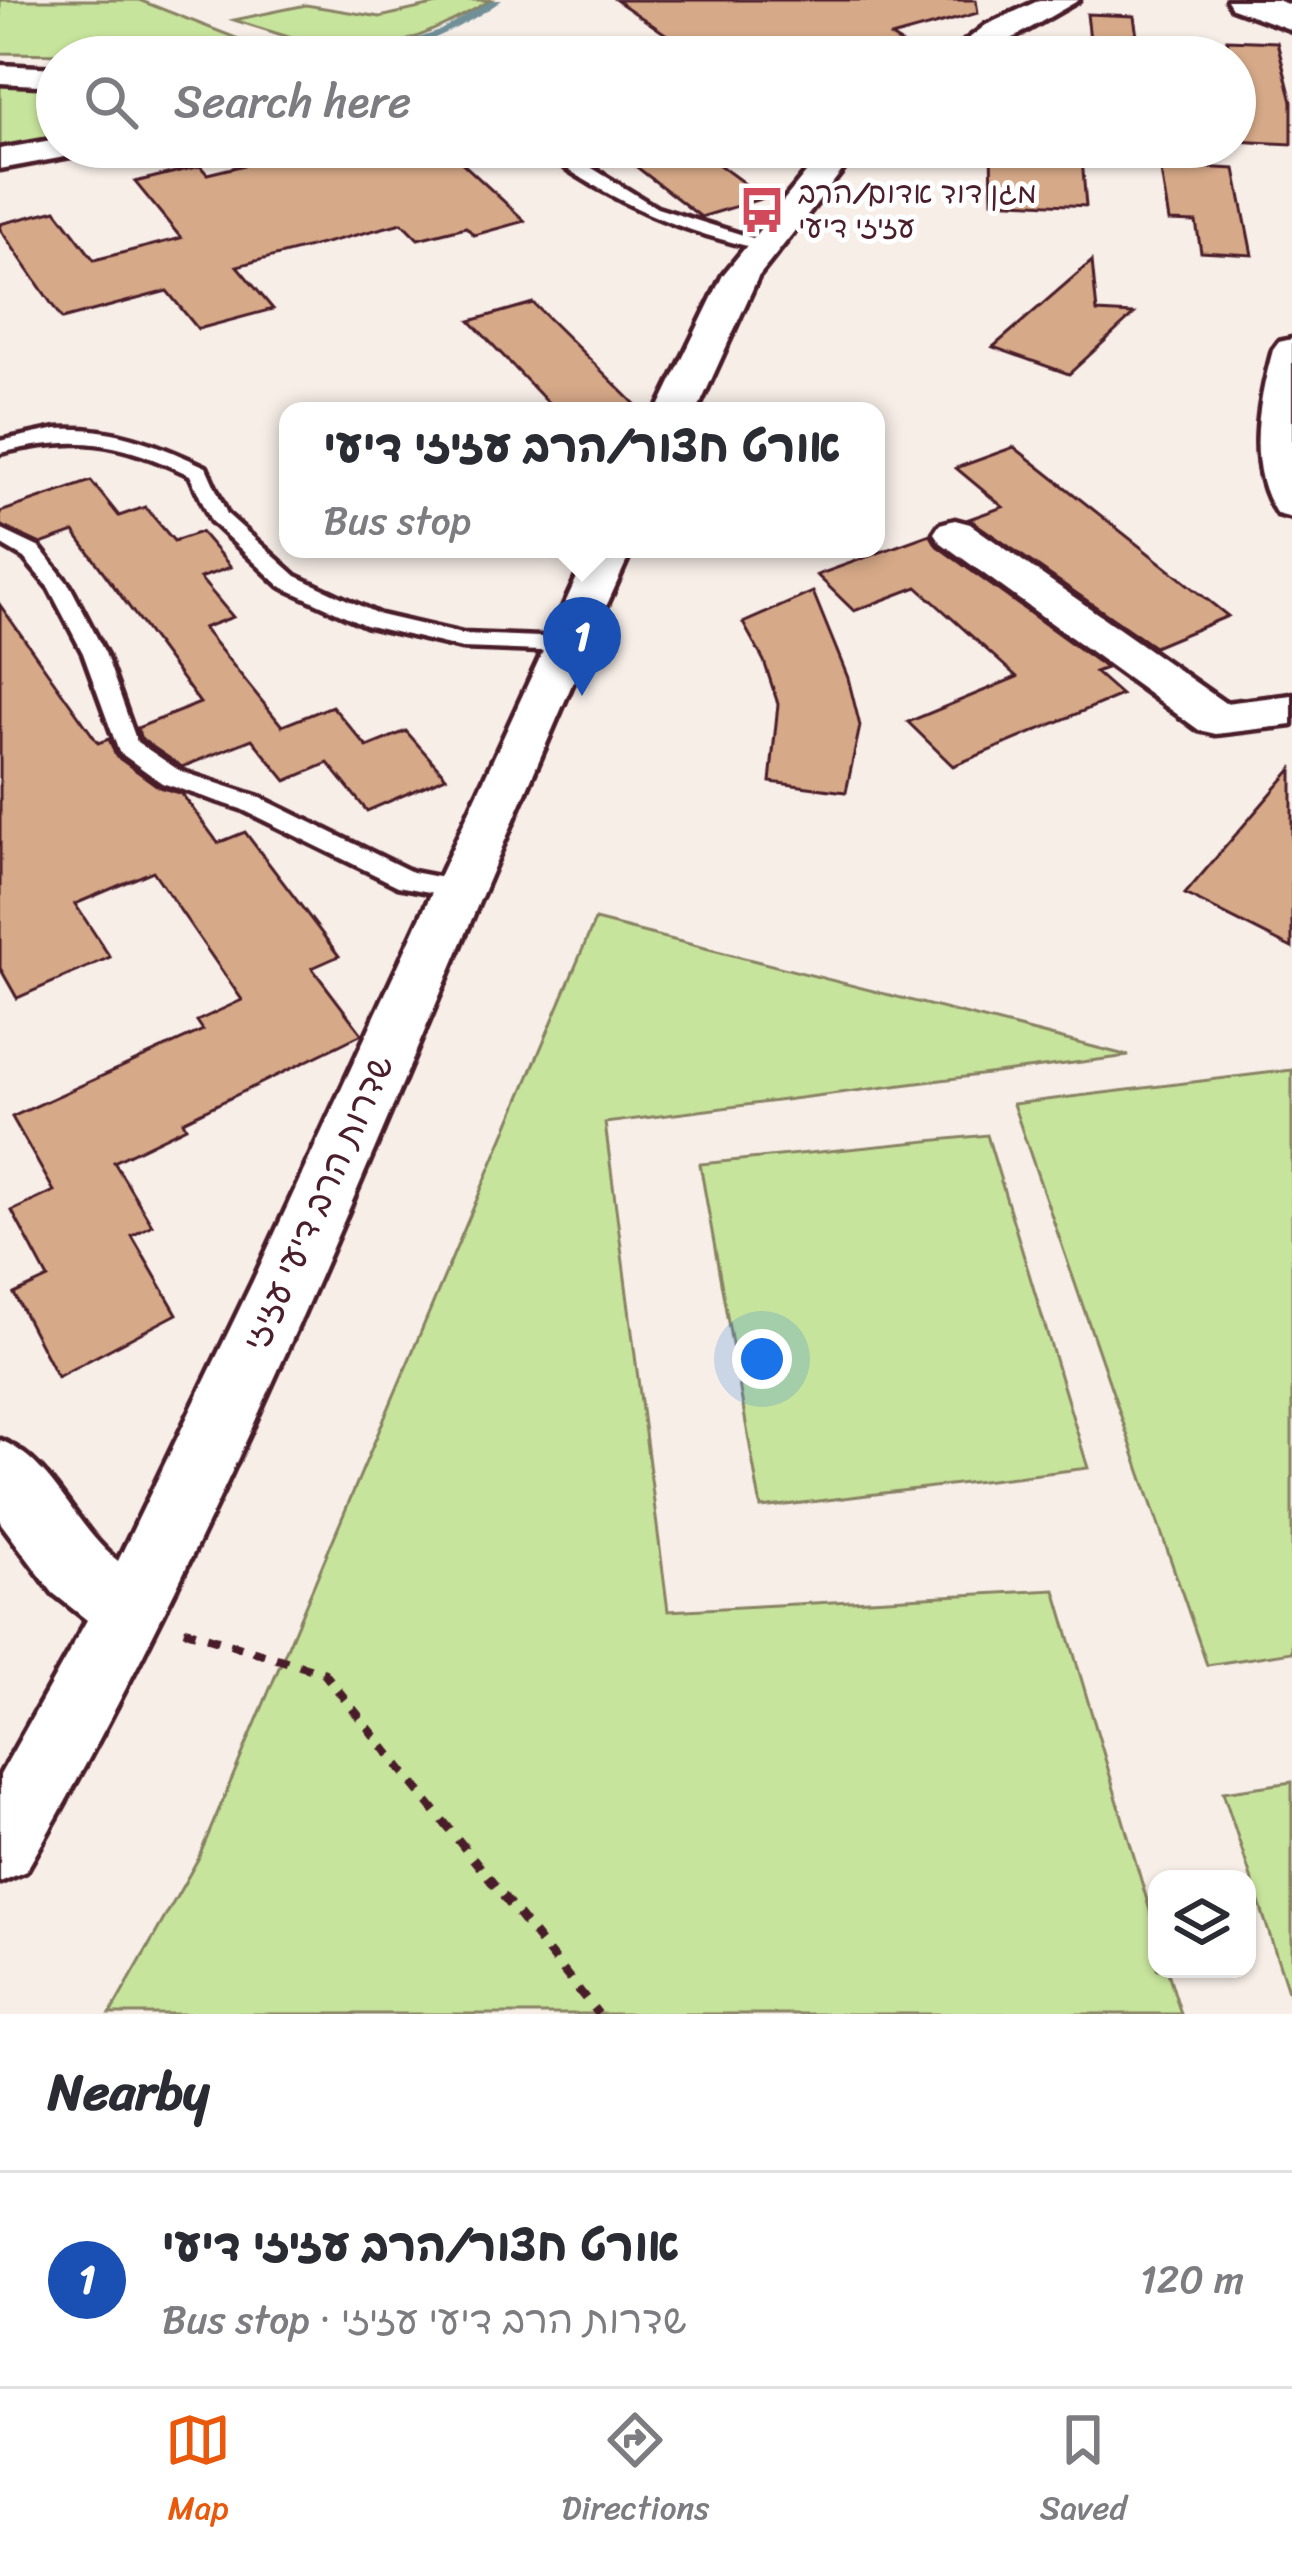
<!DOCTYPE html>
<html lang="en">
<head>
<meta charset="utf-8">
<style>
	body { margin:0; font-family:Sriracha,"Playpen Sans Hebrew",sans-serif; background:#f7f7f7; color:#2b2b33 }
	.controls { position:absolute; right:36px; bottom:36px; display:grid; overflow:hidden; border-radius:24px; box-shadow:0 3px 9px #0004 }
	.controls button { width:108px; height:108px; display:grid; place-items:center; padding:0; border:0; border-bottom:3px solid #e1e1e2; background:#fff; color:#2b2b33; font:60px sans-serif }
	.you { position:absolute; left:762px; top:1359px; width:42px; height:42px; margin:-30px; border:9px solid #fff; border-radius:50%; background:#1a73e8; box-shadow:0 0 0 18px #1a73e833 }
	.badge { display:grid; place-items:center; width:78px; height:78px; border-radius:50%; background:#ea580c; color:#fff; font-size:39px; font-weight:700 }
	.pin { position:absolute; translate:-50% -99px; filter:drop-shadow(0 3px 6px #0008) }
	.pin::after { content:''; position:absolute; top:63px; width:42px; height:36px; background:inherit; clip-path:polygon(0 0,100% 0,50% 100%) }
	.popup { position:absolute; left:279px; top:402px; width:606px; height:156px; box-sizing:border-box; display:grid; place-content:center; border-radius:24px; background:#fff; filter:drop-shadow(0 3px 9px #0005); font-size:39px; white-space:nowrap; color:#7c7c81 }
	.popup b { font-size:45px; color:#2b2b33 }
	.popup::after { content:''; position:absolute; left:50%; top:100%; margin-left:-24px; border:24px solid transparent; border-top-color:#fff }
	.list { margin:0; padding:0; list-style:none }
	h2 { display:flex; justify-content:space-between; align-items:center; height:156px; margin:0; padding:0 48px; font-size:51px }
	h2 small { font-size:39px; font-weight:400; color:#7c7c81 }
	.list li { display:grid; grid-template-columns:78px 1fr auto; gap:36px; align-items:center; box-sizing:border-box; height:216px; padding:0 48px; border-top:3px solid #e1e1e2 }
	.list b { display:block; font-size:45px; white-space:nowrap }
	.list p { margin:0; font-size:39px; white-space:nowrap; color:#7c7c81 }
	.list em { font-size:39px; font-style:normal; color:#7c7c81 }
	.icon { flex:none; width:66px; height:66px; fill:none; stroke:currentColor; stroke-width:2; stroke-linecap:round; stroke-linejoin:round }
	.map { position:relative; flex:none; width:1292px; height:2014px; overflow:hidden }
	.search { position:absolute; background:#fff; box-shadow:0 3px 9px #0004; left:36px; right:36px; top:36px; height:132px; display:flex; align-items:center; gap:30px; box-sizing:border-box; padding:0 42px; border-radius:66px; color:#7c7c81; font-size:45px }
	.sheet { height:372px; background:#fff }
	nav { display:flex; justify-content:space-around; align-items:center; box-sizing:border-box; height:168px; border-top:3px solid #e1e1e2; background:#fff; font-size:33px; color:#7c7c81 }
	nav a { display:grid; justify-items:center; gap:6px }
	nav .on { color:#ea580c }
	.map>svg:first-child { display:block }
	.green { fill:#c7e49c; stroke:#888264; stroke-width:3 }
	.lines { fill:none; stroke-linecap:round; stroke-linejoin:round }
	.stream { fill:#6f8f97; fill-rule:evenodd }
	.building { fill:#d6a988; stroke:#4a1f2b; stroke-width:3 }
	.lane-casing { stroke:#4a1f2b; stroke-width:9 }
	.street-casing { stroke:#4a1f2b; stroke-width:9 }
	.secondary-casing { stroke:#4a1f2b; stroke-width:9 }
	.path { stroke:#4a1f2b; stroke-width:9; stroke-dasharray:12 12; stroke-linecap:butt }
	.lane { fill:#fff; fill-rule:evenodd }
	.street { fill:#fff; fill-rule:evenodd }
	.secondary { fill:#fff; fill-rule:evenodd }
	.labels { text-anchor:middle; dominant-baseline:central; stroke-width:10; stroke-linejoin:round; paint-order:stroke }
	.far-poi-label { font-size:30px; fill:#4a1f2b; stroke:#fff; text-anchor:start }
	.street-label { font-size:36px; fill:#4a1f2b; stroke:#fff }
</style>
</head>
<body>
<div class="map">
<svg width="1292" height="2014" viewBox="0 0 1292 2014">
	<rect width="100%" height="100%" fill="#f7eee7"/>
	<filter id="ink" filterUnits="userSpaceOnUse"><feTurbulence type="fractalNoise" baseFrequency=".00833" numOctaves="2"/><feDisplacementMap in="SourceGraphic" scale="24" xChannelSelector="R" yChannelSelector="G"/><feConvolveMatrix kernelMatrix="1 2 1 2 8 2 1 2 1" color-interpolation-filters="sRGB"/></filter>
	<g filter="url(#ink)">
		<g class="green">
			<path d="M 0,0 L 139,0 L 272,52 L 266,57 L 0,53 Z"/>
			<path d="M 455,0 L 491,0 C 420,41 376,57 294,57 L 314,45 L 234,20 L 306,5 L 380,17 Z"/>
			<path d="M 0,67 L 57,71 L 57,147 L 0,166 Z"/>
			<path d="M 595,920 L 1129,1056 L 605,1123 L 668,1611 L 1055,1590 L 1157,1934 L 1157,1969 L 1167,1969 L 1181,2014 L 110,2014 L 198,1859 Z"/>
			<path d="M 1292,1070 L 1292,1652 L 1207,1665 L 1013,1104 Z"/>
			<path d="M 987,1135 L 1088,1468 L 761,1508 L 700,1164 Z"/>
			<path d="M 1292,1782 L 1292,2003 L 1223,1792 Z"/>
		</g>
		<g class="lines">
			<path class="stream" d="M 492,0 L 502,0 C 466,26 405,57 360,57 L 437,32 Z"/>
		</g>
		<g class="building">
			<path d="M 616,0 L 976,0 L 978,13 L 891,37 L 923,57 L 699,57 Z"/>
			<path d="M 1087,14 L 1134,16 L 1140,57 L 1092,57 Z"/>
			<path d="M 1227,40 L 1277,42 L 1292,102 L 1292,144 L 1235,141 L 1235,57 L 1230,57 Z"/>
			<path d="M 379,147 L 445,147 L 525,221 L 474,235 L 466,227 L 418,239 L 402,223 L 237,266 L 273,309 L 198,329 L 167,291 L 62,319 L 0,229 L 0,224 L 56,210 L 94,260 L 181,238 L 135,182 L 200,166 L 207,174 L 311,149 L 322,161 Z"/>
			<path d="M 611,147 L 695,147 L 764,198 L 701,217 Z"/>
			<path d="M 991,147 L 1081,147 L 1086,206 L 992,201 Z"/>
			<path d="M 1160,165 L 1235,169 L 1252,255 L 1201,252 L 1196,222 L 1169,221 Z"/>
			<path d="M 1092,261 L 1097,312 L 1134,314 L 1069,374 L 993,347 Z"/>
			<path d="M 533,303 L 642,411 L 556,411 L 470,321 Z"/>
			<path d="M 1014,447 L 1228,616 L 1154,647 L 969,519 L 1003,507 L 956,468 Z"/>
			<path d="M 91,481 L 119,516 L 145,507 L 174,541 L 201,532 L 231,567 L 200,578 L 233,617 L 203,628 L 282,726 L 332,706 L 367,747 L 406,731 L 446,777 L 367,811 L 328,763 L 286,781 L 252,739 L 182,767 L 141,739 L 137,728 L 200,703 L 74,532 L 41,544 L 0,525 L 0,512 Z"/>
			<path d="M 930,534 L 937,546 L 1106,668 L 1095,672 L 1121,695 L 953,766 L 908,722 L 1017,677 L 917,587 L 854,611 L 817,575 Z"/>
			<path d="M 813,592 L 848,678 L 860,726 L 846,792 L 770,782 L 778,704 L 764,661 L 743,623 Z"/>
			<path d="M 0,605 L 98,743 L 109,739 L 116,756 L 159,787 L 182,794 L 218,843 L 245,832 L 339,956 L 312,968 L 362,1034 L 183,1121 L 186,1127 L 114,1162 L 152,1225 L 132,1236 L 177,1314 L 57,1377 L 14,1294 L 48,1278 L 12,1211 L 54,1191 L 12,1117 L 203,1030 L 197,1021 L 242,1000 L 153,871 L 75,904 L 110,957 L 17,998 L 0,968 Z"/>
			<path d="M 1292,769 L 1292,948 L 1185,894 Z"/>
		</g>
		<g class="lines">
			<defs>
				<g id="lane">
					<path d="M 543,147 L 558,147 L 657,208 L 775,245 L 766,250 C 682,233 614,203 544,153 Z"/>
					<path d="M 57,429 C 112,426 157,444 206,467 L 227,514 L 296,576 L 380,615 L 462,634 L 566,638 L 577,645 L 566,652 L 462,648 L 365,625 L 280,586 L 211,521 L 190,475 C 118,441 78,434 0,453 L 0,441 Z"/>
					<path d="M 0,529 L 40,548 L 70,586 L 105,653 L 137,742 L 180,771 L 259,797 L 412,872 L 464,882 L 468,888 L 464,894 L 455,897 L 398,886 L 241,809 L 162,783 L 119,752 L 83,653 L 49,588 L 24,558 L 0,544 Z"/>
				</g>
				<g id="street">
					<path d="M 1040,0 L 1079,0 L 980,57 L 945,57 L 986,25 Z"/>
					<path d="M 0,65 L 57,68 L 57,86 L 0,83 Z"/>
					<path d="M 57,139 L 57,147 L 86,147 L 81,154 L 0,169 L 0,149 Z"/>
					<path d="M 827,147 L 861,147 L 758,277 L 697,411 L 657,411 L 723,275 Z"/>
					<path d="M 1292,339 L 1292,518 L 1277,514 C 1245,467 1259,401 1273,350 L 1279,342 Z"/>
					<path d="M 955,520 L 970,524 L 1225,703 L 1292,695 L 1292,725 L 1216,734 L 1199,730 L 940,542 L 934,533 L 940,524 Z"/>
					<path d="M 590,549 L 632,549 C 433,988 266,1457 26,1871 L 0,1882 L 0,1775 L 87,1620 L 53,1593 L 0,1522 L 0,1440 C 52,1460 74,1527 118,1561 L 253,1281 Z"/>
				</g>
				<path id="secondary" d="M 1227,0 L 1277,0 L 1292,6 L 1292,30 L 1232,8 Z"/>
			</defs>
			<use href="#lane" class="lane-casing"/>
			<use href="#street" class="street-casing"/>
			<use href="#secondary" class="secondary-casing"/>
			<path class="path" d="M 184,1630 L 324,1673 L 598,2014"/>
			<use href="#lane" class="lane"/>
			<use href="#street" class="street"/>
			<use href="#secondary" class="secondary"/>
		</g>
	</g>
	<defs>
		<symbol id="bus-bare" viewBox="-9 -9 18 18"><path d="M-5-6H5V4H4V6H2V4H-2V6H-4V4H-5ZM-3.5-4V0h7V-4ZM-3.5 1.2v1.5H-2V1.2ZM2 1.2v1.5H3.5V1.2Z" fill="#d1495b" stroke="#fff" stroke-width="2.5" paint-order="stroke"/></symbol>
	</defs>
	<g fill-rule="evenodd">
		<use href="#bus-bare" x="729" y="177" width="66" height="66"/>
	</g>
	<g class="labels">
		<g class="far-poi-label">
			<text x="798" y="193">מגן דוד אדום/הרב<tspan x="798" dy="34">עזיזי דיעי</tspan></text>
		</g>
		<g class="street-label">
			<text transform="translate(318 1203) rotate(-66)">שדרות הרב דיעי עזיזי</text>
		</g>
	</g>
</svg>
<div class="controls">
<button><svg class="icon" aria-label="layers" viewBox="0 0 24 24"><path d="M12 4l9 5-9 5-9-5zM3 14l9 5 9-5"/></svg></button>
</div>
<div class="you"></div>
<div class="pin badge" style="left:582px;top:696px;background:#1a4fb4">1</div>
<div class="popup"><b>אורט חצור/הרב עזיזי דיעי</b>Bus stop</div>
<div class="search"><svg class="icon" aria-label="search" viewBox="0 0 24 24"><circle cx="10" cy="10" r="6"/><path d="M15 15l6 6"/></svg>Search here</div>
</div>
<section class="sheet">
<h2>Nearby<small></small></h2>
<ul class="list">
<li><span class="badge" style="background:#1a4fb4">1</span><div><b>אורט חצור/הרב עזיזי דיעי</b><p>Bus stop · שדרות הרב דיעי עזיזי</p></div><em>120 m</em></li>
</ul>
</section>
<nav>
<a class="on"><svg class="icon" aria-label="map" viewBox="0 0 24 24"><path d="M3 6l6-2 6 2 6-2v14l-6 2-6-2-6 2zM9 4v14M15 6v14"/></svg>Map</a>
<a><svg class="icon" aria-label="directions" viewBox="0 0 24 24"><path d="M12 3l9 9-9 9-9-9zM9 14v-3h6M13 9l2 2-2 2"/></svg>Directions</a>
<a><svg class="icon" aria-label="saved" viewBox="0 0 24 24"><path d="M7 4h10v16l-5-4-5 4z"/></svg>Saved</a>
</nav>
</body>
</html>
